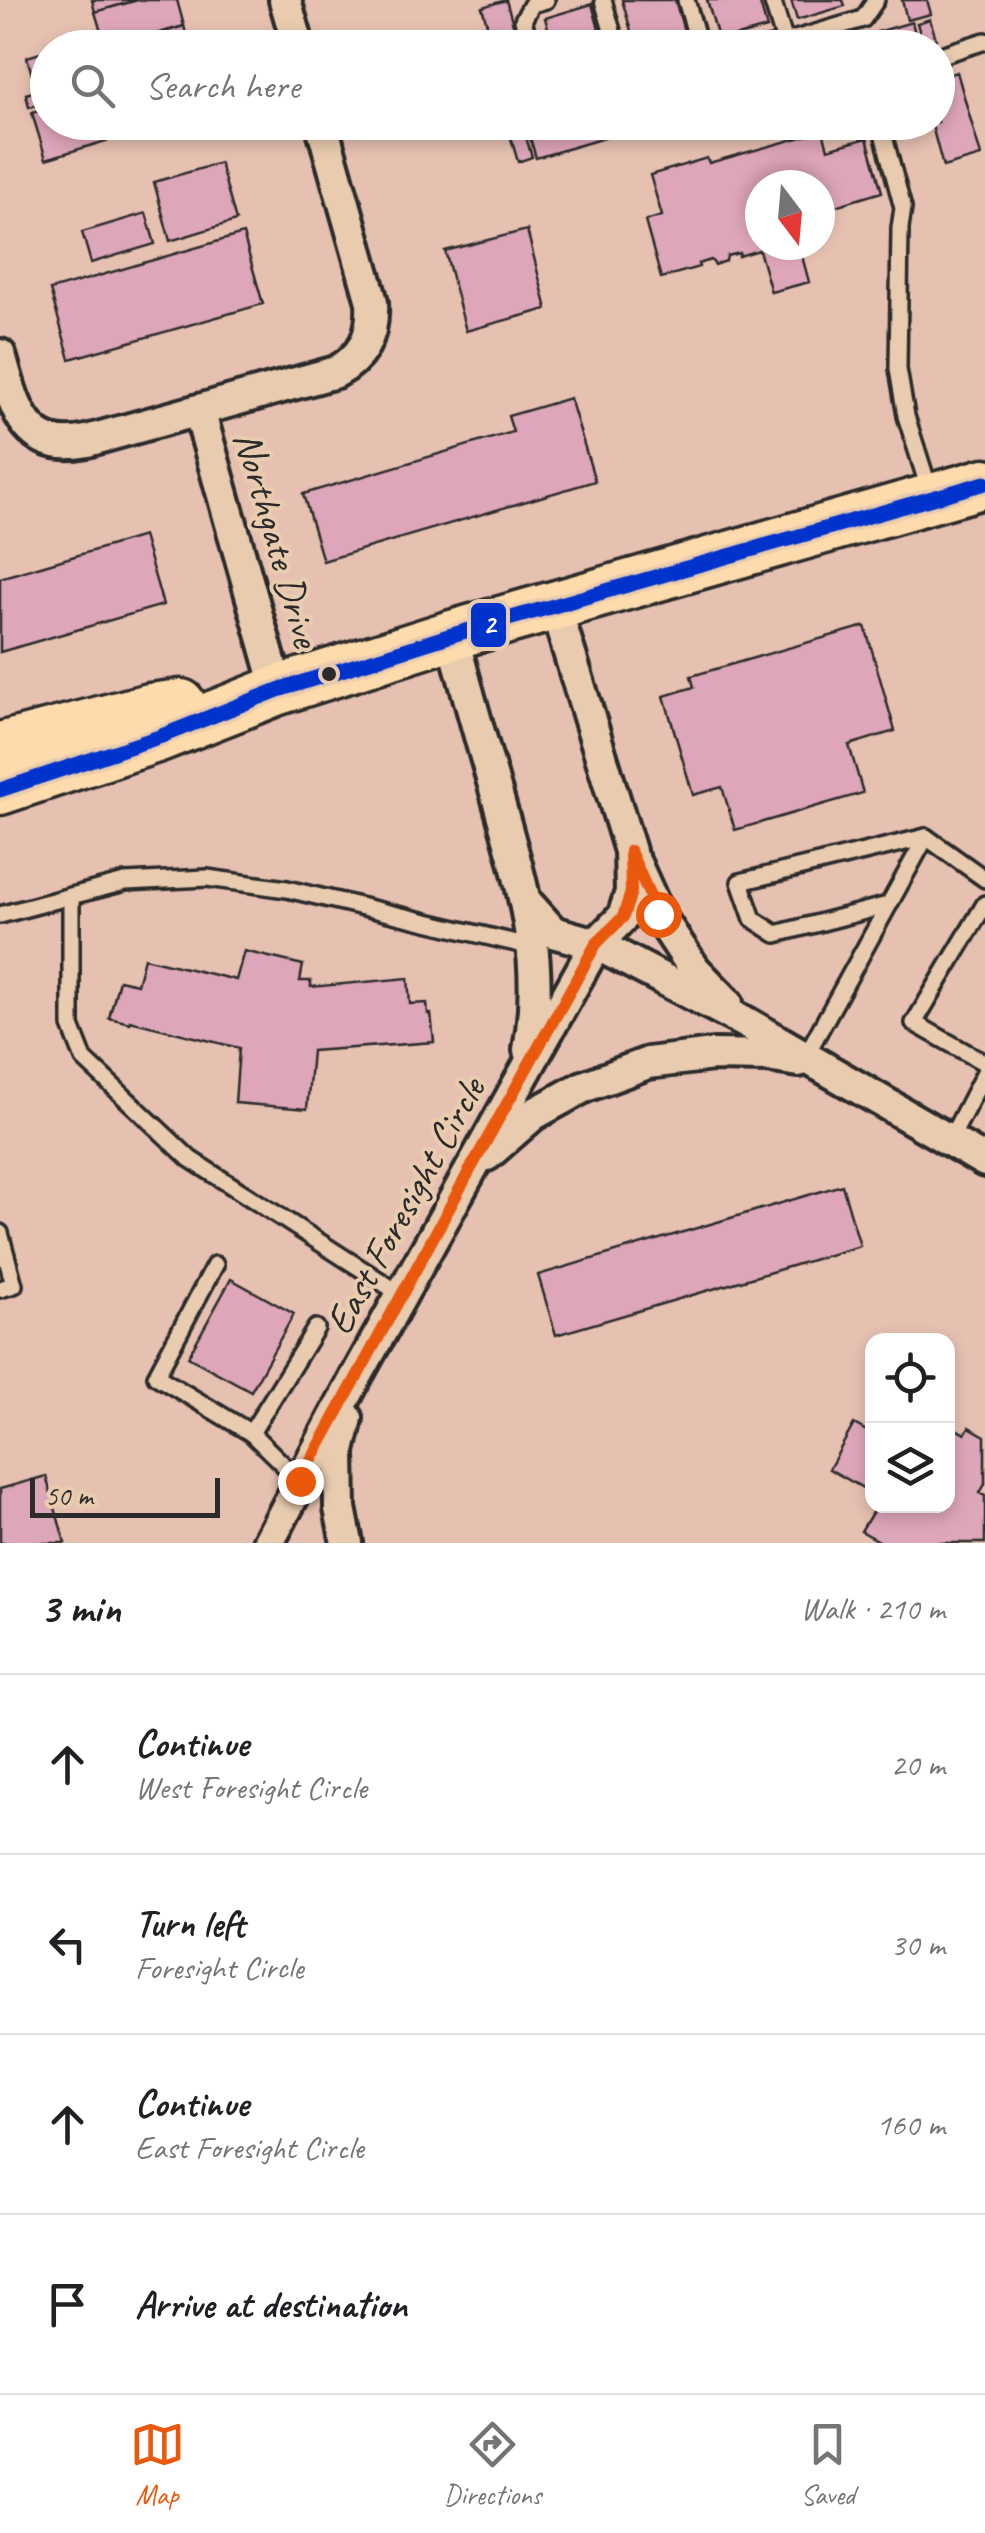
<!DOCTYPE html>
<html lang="en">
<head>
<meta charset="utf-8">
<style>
	body { margin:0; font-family:Caveat,sans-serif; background:#f2f2f2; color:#202124 }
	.controls { position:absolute; right:30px; bottom:30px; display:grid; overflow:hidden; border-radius:20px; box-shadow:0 5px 15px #0003 }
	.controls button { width:90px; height:90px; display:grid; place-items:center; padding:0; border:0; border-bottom:2px solid #e0e0e0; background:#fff; color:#202124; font:50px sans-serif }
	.compass { position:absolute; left:745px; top:170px; width:90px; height:90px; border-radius:50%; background:#fff; box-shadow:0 5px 15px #0003; rotate:164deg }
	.scale { position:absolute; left:30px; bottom:25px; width:190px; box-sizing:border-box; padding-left:10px; border:5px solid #2b2b2b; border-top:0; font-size:28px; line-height:35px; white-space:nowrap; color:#2b2b2b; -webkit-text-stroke:8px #e9ccaf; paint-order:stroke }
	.stop { position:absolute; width:30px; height:30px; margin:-22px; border:8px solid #ea580c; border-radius:50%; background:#fff }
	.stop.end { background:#ea580c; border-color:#fff; box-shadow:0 2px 10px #0008 }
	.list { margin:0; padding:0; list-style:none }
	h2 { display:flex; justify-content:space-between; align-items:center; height:130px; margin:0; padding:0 40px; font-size:42px }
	h2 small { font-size:32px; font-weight:400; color:#757577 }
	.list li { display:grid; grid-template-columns:65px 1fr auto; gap:30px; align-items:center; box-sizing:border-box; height:180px; padding:0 40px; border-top:2px solid #e0e0e0 }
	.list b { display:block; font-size:38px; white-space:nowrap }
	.list p { margin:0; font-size:32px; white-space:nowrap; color:#757577 }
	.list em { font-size:32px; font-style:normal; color:#757577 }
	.icon { flex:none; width:55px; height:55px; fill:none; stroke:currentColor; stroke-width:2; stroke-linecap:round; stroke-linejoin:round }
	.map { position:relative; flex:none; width:985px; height:1543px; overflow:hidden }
	.search { position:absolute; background:#fff; box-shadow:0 5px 15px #0003; left:30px; right:30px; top:30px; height:110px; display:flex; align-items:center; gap:25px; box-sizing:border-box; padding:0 35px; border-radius:55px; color:#757577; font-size:38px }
	.sheet { height:850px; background:#fff }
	nav { display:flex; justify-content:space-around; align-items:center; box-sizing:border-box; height:140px; border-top:2px solid #e0e0e0; background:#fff; font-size:28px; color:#757577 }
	nav a { display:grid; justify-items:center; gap:5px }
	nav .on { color:#ea580c }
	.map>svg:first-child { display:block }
	.building { fill:#dea6b9; stroke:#2b2b2b; stroke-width:2.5 }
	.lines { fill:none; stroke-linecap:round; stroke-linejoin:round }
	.lane-casing { stroke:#2b2b2b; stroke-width:22 }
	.street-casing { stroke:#2b2b2b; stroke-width:38 }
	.primary-casing { stroke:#2b2b2b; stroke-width:55 }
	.lane { stroke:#e9ccaf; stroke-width:15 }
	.street { stroke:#e9ccaf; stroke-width:30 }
	.primary { stroke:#fedbac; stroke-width:48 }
	.bus-1-casing { stroke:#e9ccaf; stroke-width:22 }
	.bus-1 { stroke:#03c; stroke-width:15 }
	.route { stroke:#ea580c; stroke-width:12 }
	.bus-dot { fill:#2b2b2b; stroke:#e9ccaf; stroke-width:4 }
	.labels { text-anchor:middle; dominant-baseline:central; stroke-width:8; stroke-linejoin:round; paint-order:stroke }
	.street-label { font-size:40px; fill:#2b2b2b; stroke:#e9ccaf }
	.line-badge { stroke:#e9ccaf; stroke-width:4 }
	.badge-label { font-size:28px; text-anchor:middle; font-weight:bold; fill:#fff }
</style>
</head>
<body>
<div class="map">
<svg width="985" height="1543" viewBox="0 0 985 1543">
	<rect width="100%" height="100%" fill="#e6c1b2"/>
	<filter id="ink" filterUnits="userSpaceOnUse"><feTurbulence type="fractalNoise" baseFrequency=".01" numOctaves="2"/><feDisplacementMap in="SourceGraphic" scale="20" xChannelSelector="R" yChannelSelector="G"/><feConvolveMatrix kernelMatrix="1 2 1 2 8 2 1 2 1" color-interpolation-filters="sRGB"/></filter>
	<g filter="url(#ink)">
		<g class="building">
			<path d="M 92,0 L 138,0 L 95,12 Z"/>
			<path d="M 138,0 L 177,0 L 184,26 L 106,48 L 95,12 Z"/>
			<path d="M 506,0 L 520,48 L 494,48 L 482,7 Z"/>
			<path d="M 622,0 L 675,0 L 689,48 L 636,48 Z"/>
			<path d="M 707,0 L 759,0 L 767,28 L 719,41 Z"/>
			<path d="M 791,0 L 843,0 L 845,6 L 797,20 Z"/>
			<path d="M 902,0 L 927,0 L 931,14 L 907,20 Z"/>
			<path d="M 592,4 L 604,48 L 554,48 L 545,18 Z"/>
			<path d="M 930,19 L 936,39 L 923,44 L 917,23 Z"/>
			<path d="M 912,22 L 919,48 L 822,48 Z"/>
			<path d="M 184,26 L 190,48 L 112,48 L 155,35 Z"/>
			<path d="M 40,53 L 45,71 L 32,75 L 27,57 Z"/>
			<path d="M 957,72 L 981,156 L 943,167 L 931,122 L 938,122 L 938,77 Z"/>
			<path d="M 48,88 L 48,102 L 29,107 L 26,94 Z"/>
			<path d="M 48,108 L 48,122 L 108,122 L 113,139 L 46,159 L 32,113 Z"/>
			<path d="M 559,122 L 659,122 L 536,158 L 528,131 Z"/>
			<path d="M 823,131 L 828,149 L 867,138 L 882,192 L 825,209 L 831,227 L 820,230 L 820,185 L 760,185 L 760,245 L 799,245 L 809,282 L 771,292 L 759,250 L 739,256 L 739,253 L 727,256 L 726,261 L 715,265 L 711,260 L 698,264 L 699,267 L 661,278 L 645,221 L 662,216 L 650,175 L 707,158 L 709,163 Z"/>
			<path d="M 525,134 L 532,157 L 518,162 L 511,138 Z"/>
			<path d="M 220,163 L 236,221 L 170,241 L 154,182 Z"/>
			<path d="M 146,213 L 155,244 L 91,263 L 82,232 Z"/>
			<path d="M 527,230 L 547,309 L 466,331 L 445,251 Z"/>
			<path d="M 243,234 L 263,304 L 70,359 L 50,290 Z"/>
			<path d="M 570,398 L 595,481 L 323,561 L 303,494 L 513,432 L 508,416 Z"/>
			<path d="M 143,536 L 163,605 L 0,652 L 0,578 Z"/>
			<path d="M 865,626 L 895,731 L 849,745 L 863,793 L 735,830 L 722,787 L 693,795 L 664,696 L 694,687 L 691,676 Z"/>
			<path d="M 244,951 L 303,965 L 300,981 L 311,981 L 311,987 L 408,978 L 410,1004 L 427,1003 L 428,1014 L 431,1014 L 434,1042 L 312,1051 L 307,1109 L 235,1103 L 239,1048 L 130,1021 L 130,1023 L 109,1018 L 119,980 L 137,984 L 144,958 L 236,980 Z"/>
			<path d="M 842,1185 L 860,1246 L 556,1335 L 538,1275 Z"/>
			<path d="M 231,1279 L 294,1314 L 251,1391 L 188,1357 Z"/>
			<path d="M 854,1424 L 872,1434 L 872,1493 L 829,1469 Z"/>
			<path d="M 969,1427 L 985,1436 L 985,1484 L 980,1493 L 985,1496 L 985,1543 L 883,1543 L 861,1531 L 876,1506 L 948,1506 L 948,1439 L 954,1428 L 965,1434 Z"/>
			<path d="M 46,1476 L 65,1543 L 0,1543 L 0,1489 Z"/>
		</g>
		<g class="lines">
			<defs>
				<g id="lane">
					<path d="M 603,0 L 617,48"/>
					<path d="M 686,0 L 700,48"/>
					<path d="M 772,0 L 785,42"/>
					<path d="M 531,48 L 523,20 L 532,4 L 546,0"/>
					<path d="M 765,48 L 863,19 L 876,0"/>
					<path d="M 938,56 L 985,41"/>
					<path d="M 880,122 L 903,208 L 900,228 L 898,369 L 906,416 L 931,495"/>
					<path d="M 926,837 L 985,879"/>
					<path d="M 985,904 L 914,1023 L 985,1063"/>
					<path d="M 0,915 L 71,896"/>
					<path d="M 805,1057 L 926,837 L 740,882 L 753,919 L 776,934 L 888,905"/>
					<path d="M 950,1140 L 985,1072"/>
					<path d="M 0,1233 L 14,1285 L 0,1289"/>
					<path d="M 215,1265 L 156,1376 L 251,1433 L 300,1481"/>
					<path d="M 402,1295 L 190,1159 L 84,1059 L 71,1026 L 71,896 L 125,882 L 207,878 L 287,889 L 533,947"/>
					<path d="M 251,1433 L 316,1328"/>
				</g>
				<g id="street">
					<path d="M 285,0 L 299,48"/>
					<path d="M 0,355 C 14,403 23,455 87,441 L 336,372 C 364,357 374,334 372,302 L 321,122"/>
					<path d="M 199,410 L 278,690"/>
					<path d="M 452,635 C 467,690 482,744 498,799 C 522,886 546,958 529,1050"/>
					<path d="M 635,863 L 658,914 L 695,970 L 727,1003"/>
					<path d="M 527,903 L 553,932 L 596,944 L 745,1022 L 985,1161"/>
					<path d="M 487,1155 L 534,1114 L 583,1087 L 648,1063 L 713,1055 L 767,1056 L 799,1061"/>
					<path d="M 347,1418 L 339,1451 L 340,1508 L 347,1543"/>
					<path d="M 268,1543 L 356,1377 L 596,944 L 623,917 L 631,892 L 630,851 L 555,606"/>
				</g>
				<g id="primary">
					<path d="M 0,747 L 150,708 L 181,704"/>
					<path d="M 0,790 L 159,737 L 278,690 L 452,635 L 985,483"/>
				</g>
			</defs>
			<use href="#lane" class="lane-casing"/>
			<use href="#street" class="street-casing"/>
			<use href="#primary" class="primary-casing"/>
			<use href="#lane" class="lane"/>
			<use href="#street" class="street"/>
			<use href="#primary" class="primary"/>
			<defs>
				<path id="bus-1" d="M 0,790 L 159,737 L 278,690 L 452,635 L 985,483"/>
			</defs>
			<use href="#bus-1" class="bus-1-casing"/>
			<use href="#bus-1" class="bus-1"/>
		</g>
	</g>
	<g class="lines" filter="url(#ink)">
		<path class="route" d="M 300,1481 L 470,1170 L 596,944 L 623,917 L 631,892 L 630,851 L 658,914"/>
	</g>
	<circle class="bus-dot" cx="329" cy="674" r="9"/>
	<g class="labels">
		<g class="street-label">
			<text transform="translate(277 539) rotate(74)">Northgate Drive</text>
			<text transform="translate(405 1206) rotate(-61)">East Foresight Circle</text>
		</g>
	</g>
	<rect class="line-badge" x="469" y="601" width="39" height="48" rx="10" fill="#03c"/>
	<g class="badge-label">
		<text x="489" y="634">2</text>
	</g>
</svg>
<div class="controls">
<button><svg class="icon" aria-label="locate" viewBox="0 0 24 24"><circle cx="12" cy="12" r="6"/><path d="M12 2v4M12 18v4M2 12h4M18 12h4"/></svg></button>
<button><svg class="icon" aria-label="layers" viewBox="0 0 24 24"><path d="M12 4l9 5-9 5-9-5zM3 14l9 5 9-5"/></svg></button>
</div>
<svg class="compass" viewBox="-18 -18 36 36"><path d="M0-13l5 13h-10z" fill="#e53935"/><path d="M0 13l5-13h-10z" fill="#757577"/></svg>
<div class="scale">50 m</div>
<div class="stop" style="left:658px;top:914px"></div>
<div class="stop end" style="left:300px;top:1481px"></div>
<div class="search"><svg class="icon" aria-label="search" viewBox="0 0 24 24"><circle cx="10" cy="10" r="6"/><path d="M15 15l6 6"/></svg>Search here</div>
</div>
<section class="sheet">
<h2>3 min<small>Walk · 210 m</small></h2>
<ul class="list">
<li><svg class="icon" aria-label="ahead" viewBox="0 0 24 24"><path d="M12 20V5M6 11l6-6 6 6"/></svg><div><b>Continue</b><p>West Foresight Circle</p></div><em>20 m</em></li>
<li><svg class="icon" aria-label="left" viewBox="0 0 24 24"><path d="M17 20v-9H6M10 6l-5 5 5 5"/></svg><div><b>Turn left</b><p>Foresight Circle</p></div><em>30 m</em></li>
<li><svg class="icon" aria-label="ahead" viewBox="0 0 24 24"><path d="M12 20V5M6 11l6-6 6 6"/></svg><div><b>Continue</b><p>East Foresight Circle</p></div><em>160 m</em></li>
<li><svg class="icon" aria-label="arrive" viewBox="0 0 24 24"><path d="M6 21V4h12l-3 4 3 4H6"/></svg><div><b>Arrive at destination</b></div></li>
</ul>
</section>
<nav>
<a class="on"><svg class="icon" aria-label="map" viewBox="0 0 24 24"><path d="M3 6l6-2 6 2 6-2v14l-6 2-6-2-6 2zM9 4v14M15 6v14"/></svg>Map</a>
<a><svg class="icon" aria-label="directions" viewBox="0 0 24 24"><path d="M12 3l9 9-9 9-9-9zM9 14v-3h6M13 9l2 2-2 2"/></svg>Directions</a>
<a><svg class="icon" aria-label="saved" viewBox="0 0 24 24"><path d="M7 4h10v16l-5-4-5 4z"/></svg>Saved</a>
</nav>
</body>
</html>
